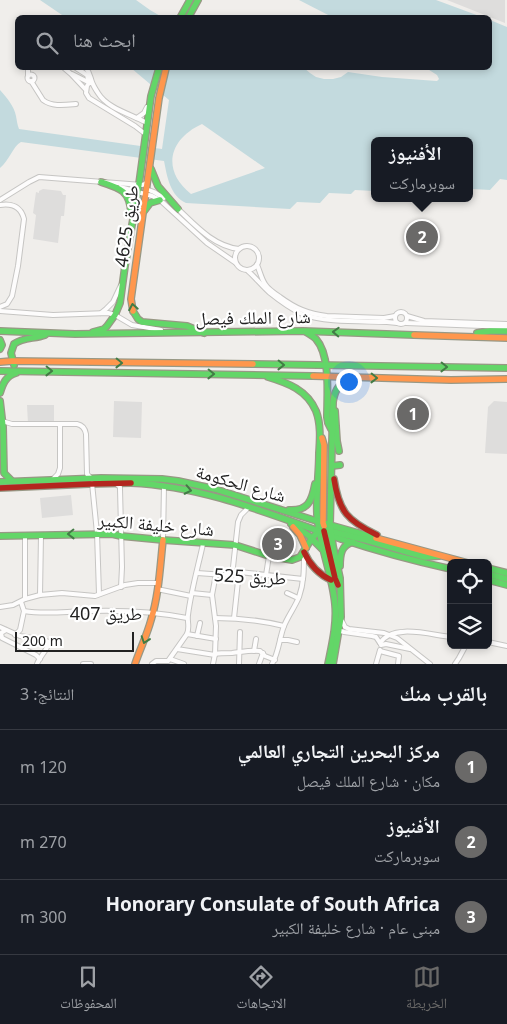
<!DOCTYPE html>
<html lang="ar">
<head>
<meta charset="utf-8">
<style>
	body { margin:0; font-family:"Noto Sans","Noto Naskh Arabic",sans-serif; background:#242831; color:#f1f3f6; direction:rtl }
	.controls { position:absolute; right:15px; bottom:15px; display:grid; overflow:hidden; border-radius:8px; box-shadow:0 2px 8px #0003 }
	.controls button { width:45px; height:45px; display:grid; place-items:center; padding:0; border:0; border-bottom:1px solid #363941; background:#171b24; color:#f1f3f6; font:25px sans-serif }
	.scale { position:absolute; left:15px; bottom:12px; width:119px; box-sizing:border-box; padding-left:5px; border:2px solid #222; border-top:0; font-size:14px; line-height:18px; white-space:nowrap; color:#222; -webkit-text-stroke:4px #fff; paint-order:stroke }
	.you { position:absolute; left:348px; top:381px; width:18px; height:18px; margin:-12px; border:4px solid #fff; border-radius:50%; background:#1a73e8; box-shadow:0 0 0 8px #1a73e833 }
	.badge { display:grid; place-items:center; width:32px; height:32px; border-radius:50%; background:#6a6968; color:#fff; font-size:16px; font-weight:700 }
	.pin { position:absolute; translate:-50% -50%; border:2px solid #fff; box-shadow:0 1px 5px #0006 }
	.popup { position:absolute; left:371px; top:137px; width:102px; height:65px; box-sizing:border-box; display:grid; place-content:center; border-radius:8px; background:#171b24; filter:drop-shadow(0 1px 4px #0005); font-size:16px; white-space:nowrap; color:#9ea1a6 }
	.popup b { font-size:19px; color:#f1f3f6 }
	.popup::after { content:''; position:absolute; left:50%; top:100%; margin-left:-10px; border:10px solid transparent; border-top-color:#171b24 }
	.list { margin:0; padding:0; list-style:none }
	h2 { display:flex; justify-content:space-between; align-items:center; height:65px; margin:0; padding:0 20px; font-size:21px }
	h2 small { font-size:16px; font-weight:400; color:#9ea1a6 }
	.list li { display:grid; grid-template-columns:32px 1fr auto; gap:15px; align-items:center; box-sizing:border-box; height:75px; padding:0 20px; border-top:1px solid #363941 }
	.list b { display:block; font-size:19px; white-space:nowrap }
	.list p { margin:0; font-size:16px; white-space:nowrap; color:#9ea1a6 }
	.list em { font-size:16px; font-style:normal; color:#9ea1a6 }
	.icon { flex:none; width:28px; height:28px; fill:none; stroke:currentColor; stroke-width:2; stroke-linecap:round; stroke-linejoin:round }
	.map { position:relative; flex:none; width:507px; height:664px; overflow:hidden; direction:ltr }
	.search { position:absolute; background:#171b24; box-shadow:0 2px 8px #0003; left:15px; right:15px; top:15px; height:55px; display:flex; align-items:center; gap:12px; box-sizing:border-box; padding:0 18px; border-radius:8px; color:#9ea1a6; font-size:19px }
	.sheet { height:290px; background:#171b24 }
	nav { display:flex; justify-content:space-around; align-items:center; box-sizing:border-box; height:70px; border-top:1px solid #363941; background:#171b24; font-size:14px; color:#9ea1a6 }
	nav a { display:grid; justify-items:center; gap:2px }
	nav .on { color:#6a6968 }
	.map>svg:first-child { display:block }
	.parking { fill:#dedddc }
	.water { fill:#c3dade; fill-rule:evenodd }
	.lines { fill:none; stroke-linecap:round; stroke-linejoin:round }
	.street-casing { stroke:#c6c5c3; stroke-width:6 }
	.fast-casing { stroke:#989885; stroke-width:8 }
	.slow-casing { stroke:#989885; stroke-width:8 }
	.jam-casing { stroke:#989885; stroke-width:8 }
	.street { stroke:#fdfcfc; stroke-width:4 }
	.fast { stroke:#63d668; stroke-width:5.5 }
	.slow { stroke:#ff974d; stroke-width:5.5 }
	.jam { stroke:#b3261e; stroke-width:5.5 }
	.oneway { stroke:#427c45 }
	.labels { text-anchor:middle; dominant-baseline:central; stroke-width:4.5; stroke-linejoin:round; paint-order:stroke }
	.street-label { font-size:18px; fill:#222; stroke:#fff }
</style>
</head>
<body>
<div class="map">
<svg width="507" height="664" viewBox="0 0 507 664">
	<rect width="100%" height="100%" fill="#f0eeeb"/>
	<g class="parking">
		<path d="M 447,0 L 505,0 L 505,23 Z"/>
		<path d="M 43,189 L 61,191 L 63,195 L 66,195 L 64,216 L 61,216 L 58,243 L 33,239 L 36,215 L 33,213 L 36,192 L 39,193 L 39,191 Z"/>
		<path d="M 114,401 L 142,402 L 141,438 L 113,437 Z"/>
		<path d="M 494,401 L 507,402 L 507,454 L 485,453 L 488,407 Z"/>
		<path d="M 27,405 L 54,405 L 54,424 L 28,424 Z"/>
		<path d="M 71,495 L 73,515 L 42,518 L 40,498 Z"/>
	</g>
	<g class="water">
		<path d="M 40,0 L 136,0 L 150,10 L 162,17 L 65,17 Z"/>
		<path d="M 299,0 L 436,0 L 482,17 L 332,17 Z"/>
		<path d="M 490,20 L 507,27 L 507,180 L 500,179 L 490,190 L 473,189 L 470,185 L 470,141 L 374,141 L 374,191 L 355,190 L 351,194 L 329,193 L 320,203 L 297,202 L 290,209 L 186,203 C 170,196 167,176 164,161 L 21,142 C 13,146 9,161 0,168 L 0,90 C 7,98 14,106 16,116 C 17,121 17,124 19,129 L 162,149 L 169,100 L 131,68 L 304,68 L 310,73 L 316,77 L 324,79 L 333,79 L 341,77 L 348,72 L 382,77 L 437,81 L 439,79 L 437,75 L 426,68 L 490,68 ZM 202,124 L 265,168 L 191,194 C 161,170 169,139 202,124 Z"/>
	</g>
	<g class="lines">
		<defs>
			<g id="street">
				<path d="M 28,68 L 28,75"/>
				<path d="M 64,68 L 71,74 L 86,90"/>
				<path d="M 76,68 L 87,75 L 89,83 L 87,86 L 86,93 L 89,98 L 135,126 L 144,133"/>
				<path d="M 86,68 C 90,73 90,76 92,82 C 93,85 96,90 98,93 C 107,108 130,114 145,122"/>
				<path d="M 72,74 L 90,83"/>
				<circle cx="31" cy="78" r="3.5"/>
				<path d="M 31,81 L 43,100 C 52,107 65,105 76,104"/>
				<path d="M 137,118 L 144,113 L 147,107"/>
				<path d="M 120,187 L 152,196 L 160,200 L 207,243 L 236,263"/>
				<path d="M 146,189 L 154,192 L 164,198"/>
				<path d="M 0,200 L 29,182 L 39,177 L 142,185 L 145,184 L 147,182"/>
				<path d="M 0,205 C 12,203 21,207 24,219 L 18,266 L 12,296 L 7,304 L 0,307"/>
				<path d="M 177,208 C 195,225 213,246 239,249"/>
				<circle cx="247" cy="258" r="12"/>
				<path d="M 257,265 C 260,271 261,278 265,284 C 268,289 274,293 280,297 C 295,308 308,314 327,316 L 384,318 L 395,316"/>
				<path d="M 248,271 C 256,278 262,286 270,293 C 280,301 291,309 302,314 C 324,323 363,321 387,322 L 397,323"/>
				<path d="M 0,311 L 53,315 L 108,313 L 115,315 L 132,325 L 161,330"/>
				<circle cx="401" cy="318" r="6"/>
				<path d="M 101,313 L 106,309 L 113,302 L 121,285"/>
				<path d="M 407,316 L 424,321 L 507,324"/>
				<path d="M 406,323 L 507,327"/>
				<path d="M 2,421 L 12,424 L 77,424 C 82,425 85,428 86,434 L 87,474 L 91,478"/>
				<path d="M 53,479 L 58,474 L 60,468 L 60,424"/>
				<path d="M 92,483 L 97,533 L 99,594"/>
				<path d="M 116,484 L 120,487 L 120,489 L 122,567 L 121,587"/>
				<path d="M 25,535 L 25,599"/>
				<path d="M 163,540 L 164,486"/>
				<path d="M 197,573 L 225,575 L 233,572 L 239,572 L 303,579"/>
				<path d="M 231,573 L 233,567 L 238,522 L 241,515 L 249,507"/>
				<path d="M 266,575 L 269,556"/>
				<path d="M 157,589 L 191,596"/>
				<path d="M 192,593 L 212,595"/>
				<path d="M 287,593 L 298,598"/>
				<path d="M 40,595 L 41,535"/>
				<path d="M 0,607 L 13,605 L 25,599 L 40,595 L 62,593 L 95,596 L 125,585 L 138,583 L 158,583"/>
				<path d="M 24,611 C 47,615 67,611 90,611 C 123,610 156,612 187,618"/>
				<path d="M 215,618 C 239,618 260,620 284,626"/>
				<path d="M 234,618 L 239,572"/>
				<path d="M 342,621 L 345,627 L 349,629 L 384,633 L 397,638 L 430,664"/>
				<path d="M 0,627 L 20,636 L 38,639 L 49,642 C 47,651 40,656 37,664"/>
				<path d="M 6,630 L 1,633 L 2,638 L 36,655 L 40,659"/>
				<path d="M 338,630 L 344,632 L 372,636 L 376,637 L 380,643"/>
				<path d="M 187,634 L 216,639"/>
				<path d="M 15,635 L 20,630 L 24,611 L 21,602"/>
				<path d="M 197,636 L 200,623"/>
				<path d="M 280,640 L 288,640 L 297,642"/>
				<path d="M 488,642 L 507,646"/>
				<path d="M 380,643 C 393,623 431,635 451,637"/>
				<path d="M 381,645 L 386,644 L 410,649"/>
				<path d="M 177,649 L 215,655"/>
				<path d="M 254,651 L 256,639"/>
				<path d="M 380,651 L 399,656 L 398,664"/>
				<path d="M 215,654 C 220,653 226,653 232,653 C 242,652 249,650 260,651 L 265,656 L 275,660"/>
				<path d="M 170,659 L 184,664"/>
				<path d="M 83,664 L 91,664"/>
				<path d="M 152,664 L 156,661 L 168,661 L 187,634 C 190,627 187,622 188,615 C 191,591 198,567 203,544"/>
				<path d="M 213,664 L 215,654 L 216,626 L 212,595 L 216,574"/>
				<path d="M 239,664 L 240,632"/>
				<path d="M 259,664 L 263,653"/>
				<path d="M 272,664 C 279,652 279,639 284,626 C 288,616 295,607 299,597 C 304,583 304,569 304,554"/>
				<path d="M 376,664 L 380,650"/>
				<path d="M 455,664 L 459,658 L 466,645"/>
			</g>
			<g id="fast">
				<path d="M 180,18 L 190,0"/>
				<path d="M 188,18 L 198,0"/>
				<path d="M 151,169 L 158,186 L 178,209"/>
				<path d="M 101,182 C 120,188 130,191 131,213"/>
				<path d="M 144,211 L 150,203 L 160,200"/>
				<path d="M 133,311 L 138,319 L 142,322 L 187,326 L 204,333"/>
				<path d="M 0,331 L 75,334 L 303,331 L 414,335"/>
				<path d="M 93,332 L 104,329 L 107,326 L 115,315 L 120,303 L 125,266 L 139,184 L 151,96 L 159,68"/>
				<path d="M 306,332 C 309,334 313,336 316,339 C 331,356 327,396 327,417 L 328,423 L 331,429"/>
				<path d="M 477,333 L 490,331 L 507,331"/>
				<path d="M 0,340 L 2,345 L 0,349"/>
				<path d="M 253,364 L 507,368"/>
				<path d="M 14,365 L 11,353 L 14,344 C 23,337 35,339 45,335"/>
				<path d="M 0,371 L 313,376"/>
				<path d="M 268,377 C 288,383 307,390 316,411 C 321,424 320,439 319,453 C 319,473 316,493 317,514 C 319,545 332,573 335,604 C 337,624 332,644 328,664"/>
				<path d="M 0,393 C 3,383 6,376 16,373"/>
				<path d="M 0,401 L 3,427 L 4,473 L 12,481"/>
				<path d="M 335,411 L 337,441 L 339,451"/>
				<path d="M 332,466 L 340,465"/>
				<path d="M 0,482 L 101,478 L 162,479 L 178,481 L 215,489 L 323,523 L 376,538"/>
				<path d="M 131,483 C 204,486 272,515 341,539 C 377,551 414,561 451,569"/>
				<path d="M 289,510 C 308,511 312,501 315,484"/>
				<path d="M 291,524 L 308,535 L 322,549"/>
				<path d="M 0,536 L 112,534 L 121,536 L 163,540 L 235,545 L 269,556 L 292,560 L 300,557 L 312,538 L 319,531 L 326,530 L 366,540 L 425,557 L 439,556"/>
				<path d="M 340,566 C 340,555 341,545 353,542"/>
				<path d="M 488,568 L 507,573"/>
				<path d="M 488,574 L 507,579"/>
				<path d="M 488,580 L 507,585"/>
				<path d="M 333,664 L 341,617 L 340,578 L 333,546 L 330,525 L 333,402 C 335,388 340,382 353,379"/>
			</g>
			<g id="slow">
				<path d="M 133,311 L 131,299 L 159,98 L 166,68"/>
				<path d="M 414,335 L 507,338"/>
				<path d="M 0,362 L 12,361 L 253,364"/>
				<path d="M 313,376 L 451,380 L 507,379"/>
				<path d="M 322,438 L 324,445 L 323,523 L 324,526"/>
				<path d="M 293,527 L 300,535 L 306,548"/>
				<path d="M 376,538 L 468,563"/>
				<path d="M 135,664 C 140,649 147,635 151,620 C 159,594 160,567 163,540"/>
			</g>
			<g id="jam">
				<path d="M 334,479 C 339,512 348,521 377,535"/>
				<path d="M 0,488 L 89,484 L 131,483"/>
				<path d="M 324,531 L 335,578 L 338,585"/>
				<path d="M 304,552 C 310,565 318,574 331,580"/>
			</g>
		</defs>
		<use href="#street" class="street-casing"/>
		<use href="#fast" class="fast-casing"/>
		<use href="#slow" class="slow-casing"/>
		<use href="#jam" class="jam-casing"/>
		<use href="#street" class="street"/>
		<use href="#fast" class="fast"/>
		<use href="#slow" class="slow"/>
		<use href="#jam" class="jam"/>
	</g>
	<defs><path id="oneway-chevron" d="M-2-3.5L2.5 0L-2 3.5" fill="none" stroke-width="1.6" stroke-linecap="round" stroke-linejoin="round" transform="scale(1.25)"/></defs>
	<g class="oneway">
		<use href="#oneway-chevron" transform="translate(133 307) rotate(-100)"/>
		<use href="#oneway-chevron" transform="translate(336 332) rotate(-178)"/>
		<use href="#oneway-chevron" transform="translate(119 363) rotate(1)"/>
		<use href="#oneway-chevron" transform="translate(281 365) rotate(1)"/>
		<use href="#oneway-chevron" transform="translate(444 367) rotate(1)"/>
		<use href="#oneway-chevron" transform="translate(49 371) rotate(1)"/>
		<use href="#oneway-chevron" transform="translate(211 374) rotate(1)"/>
		<use href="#oneway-chevron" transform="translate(374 378) rotate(1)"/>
		<use href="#oneway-chevron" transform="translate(188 490) rotate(12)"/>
		<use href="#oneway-chevron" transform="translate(71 534) rotate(179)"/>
		<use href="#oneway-chevron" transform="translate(145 640) rotate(109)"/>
	</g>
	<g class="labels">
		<g class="street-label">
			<text transform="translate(126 226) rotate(-82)">طريق 4625</text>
			<text transform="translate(253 317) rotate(-1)">شارع الملك فيصل</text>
			<text transform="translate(241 483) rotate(16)">شارع الحكومة</text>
			<text transform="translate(156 524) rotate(5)">شارع خليفة الكبير</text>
			<text transform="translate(250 576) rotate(3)">طريق 525</text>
			<text x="106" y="613">طريق 407</text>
		</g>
	</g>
</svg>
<div class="controls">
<button><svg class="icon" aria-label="locate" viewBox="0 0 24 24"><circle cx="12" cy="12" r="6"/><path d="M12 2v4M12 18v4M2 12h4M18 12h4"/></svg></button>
<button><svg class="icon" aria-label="layers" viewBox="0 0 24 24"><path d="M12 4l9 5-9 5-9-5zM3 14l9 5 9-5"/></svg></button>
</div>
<div class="scale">200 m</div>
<div class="you"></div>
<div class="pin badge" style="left:413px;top:414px">1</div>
<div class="pin badge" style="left:422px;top:237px">2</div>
<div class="popup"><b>الأفنيوز</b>سوبرماركت</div>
<div class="pin badge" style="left:278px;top:544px">3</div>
<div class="search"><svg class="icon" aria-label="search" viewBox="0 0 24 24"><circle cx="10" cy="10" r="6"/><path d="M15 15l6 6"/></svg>ابحث هنا</div>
</div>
<section class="sheet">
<h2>بالقرب منك<small>النتائج: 3</small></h2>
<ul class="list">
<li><span class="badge">1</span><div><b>مركز البحرين التجاري العالمي</b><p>مكان · شارع الملك فيصل</p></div><em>120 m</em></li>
<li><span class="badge">2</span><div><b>الأفنيوز</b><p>سوبرماركت</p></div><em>270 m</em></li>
<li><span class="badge">3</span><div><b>Honorary Consulate of South Africa</b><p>مبنى عام · شارع خليفة الكبير</p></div><em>300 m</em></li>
</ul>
</section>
<nav>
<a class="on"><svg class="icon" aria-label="map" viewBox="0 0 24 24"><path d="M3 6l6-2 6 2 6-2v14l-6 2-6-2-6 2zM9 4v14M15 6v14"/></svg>الخريطة</a>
<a><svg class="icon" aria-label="directions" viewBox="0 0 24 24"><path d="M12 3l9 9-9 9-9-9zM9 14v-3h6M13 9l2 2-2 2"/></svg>الاتجاهات</a>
<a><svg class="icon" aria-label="saved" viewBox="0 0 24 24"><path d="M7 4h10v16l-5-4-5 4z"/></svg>المحفوظات</a>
</nav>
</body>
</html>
